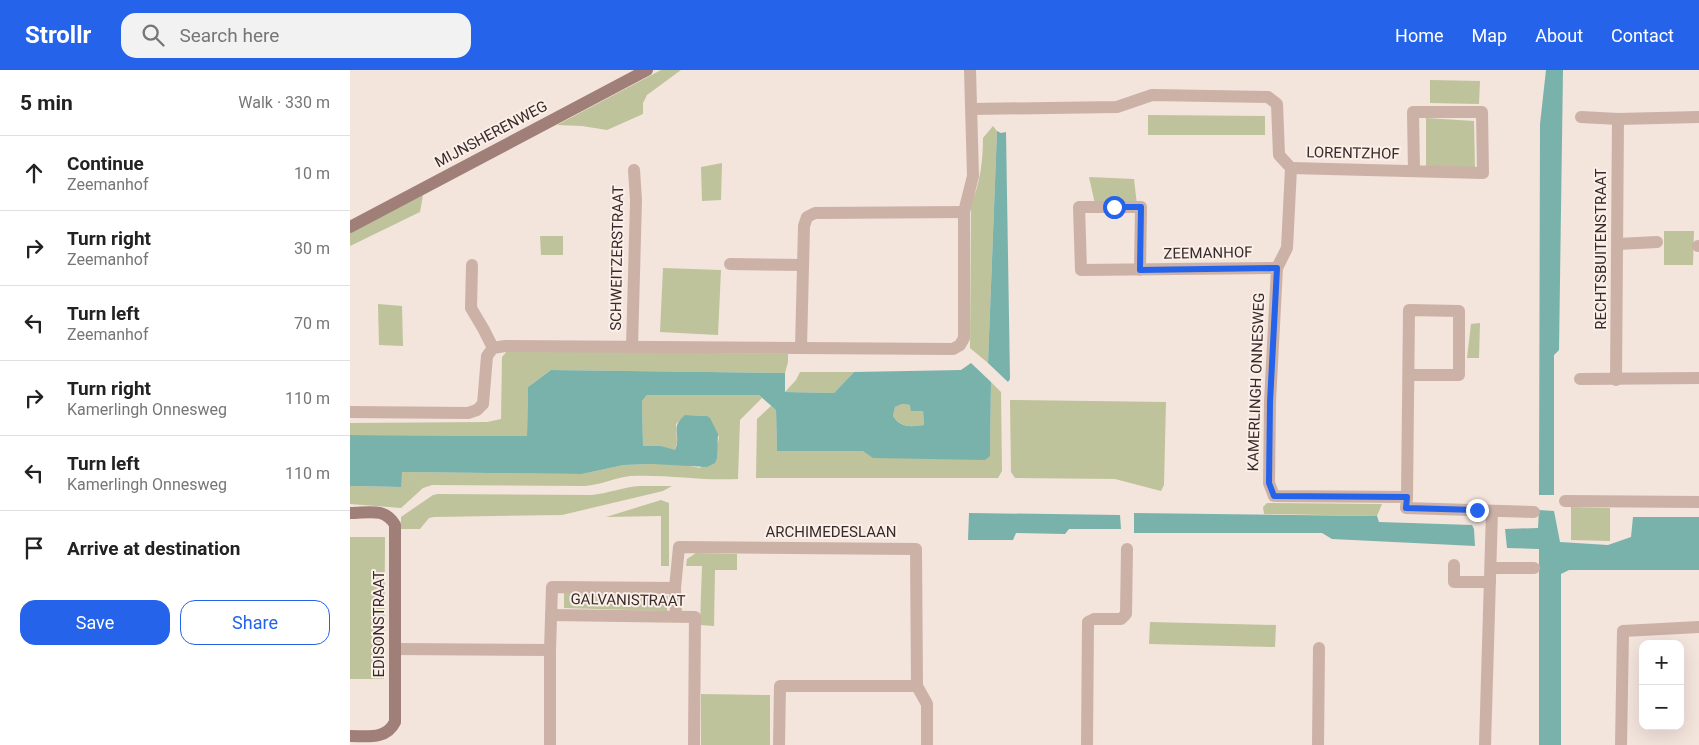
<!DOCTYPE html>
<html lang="en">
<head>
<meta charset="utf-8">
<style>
	body { margin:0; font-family:Roboto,sans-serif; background:#f2f2f2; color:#222 }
	.controls { position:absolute; right:15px; bottom:15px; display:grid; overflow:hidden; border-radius:10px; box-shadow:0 5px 20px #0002 }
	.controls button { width:45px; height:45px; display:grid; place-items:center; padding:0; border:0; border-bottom:1px solid #e0e0e0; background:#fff; color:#222; font:25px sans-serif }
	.stop { position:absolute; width:15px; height:15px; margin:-11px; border:4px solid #2563eb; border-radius:50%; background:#fff }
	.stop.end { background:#2563eb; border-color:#fff; box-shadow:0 1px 5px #0008 }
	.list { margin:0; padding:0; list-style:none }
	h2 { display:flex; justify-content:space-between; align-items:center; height:65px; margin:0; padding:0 20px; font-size:21px }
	h2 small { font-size:16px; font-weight:400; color:#767676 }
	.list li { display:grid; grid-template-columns:32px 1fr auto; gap:15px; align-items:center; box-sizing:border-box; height:75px; padding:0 20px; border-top:1px solid #e0e0e0 }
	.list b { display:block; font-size:19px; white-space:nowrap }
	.list p { margin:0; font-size:16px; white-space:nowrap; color:#767676 }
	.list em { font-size:16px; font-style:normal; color:#767676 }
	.actions { display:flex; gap:10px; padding:15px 20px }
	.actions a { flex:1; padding:11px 0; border:1px solid #2563eb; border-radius:15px; text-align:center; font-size:18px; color:#2563eb }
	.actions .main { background:#2563eb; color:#fff }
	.icon { flex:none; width:28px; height:28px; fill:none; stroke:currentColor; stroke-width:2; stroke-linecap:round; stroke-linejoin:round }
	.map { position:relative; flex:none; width:1349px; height:675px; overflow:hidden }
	header { display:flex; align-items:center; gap:30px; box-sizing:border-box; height:70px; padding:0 25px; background:#2563eb; color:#fff }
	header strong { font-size:24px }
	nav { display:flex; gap:28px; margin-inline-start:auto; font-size:18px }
	.search { width:350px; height:45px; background:#f2f2f2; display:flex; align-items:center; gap:12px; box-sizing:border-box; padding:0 18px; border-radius:15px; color:#767676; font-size:19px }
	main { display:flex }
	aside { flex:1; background:#fff }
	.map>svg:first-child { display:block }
	.green { fill:#bec39b }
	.water { fill:#79b2aa; fill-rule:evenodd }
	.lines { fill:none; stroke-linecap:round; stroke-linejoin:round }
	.street { stroke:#ccb1a7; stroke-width:12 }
	.secondary { stroke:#a07f78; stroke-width:12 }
	.route { stroke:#2563eb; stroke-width:6 }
	.labels { text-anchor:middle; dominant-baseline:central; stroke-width:4; stroke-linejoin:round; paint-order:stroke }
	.street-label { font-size:15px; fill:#382a28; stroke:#fbefe9 }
</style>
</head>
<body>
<header>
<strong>Strollr</strong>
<div class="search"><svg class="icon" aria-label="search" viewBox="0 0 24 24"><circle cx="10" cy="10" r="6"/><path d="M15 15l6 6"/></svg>Search here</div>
<nav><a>Home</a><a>Map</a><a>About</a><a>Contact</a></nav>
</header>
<main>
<aside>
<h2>5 min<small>Walk · 330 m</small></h2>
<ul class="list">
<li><svg class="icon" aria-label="ahead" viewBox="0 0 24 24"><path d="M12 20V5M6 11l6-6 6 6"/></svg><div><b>Continue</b><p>Zeemanhof</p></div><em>10 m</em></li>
<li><svg class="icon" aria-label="right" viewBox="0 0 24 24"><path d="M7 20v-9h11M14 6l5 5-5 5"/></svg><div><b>Turn right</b><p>Zeemanhof</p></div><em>30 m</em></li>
<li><svg class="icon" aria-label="left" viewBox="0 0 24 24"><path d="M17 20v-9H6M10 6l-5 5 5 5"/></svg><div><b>Turn left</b><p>Zeemanhof</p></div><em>70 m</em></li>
<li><svg class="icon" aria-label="right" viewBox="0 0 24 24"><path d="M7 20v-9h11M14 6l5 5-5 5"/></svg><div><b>Turn right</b><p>Kamerlingh Onnesweg</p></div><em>110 m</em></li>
<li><svg class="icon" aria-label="left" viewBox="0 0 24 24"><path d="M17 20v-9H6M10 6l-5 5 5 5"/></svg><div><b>Turn left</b><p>Kamerlingh Onnesweg</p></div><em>110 m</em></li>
<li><svg class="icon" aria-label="arrive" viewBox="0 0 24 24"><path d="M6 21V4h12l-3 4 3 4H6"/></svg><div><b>Arrive at destination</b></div></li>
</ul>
<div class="actions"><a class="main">Save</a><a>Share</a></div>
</aside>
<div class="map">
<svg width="1349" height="675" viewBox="0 0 1349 675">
	<rect width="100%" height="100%" fill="#f3e4dc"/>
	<g class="green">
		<path d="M 311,0 L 331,0 L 297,25 L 293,33 L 293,44 L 257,60 L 232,56 L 207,55 Z"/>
		<path d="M 1080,10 L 1130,11 L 1129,34 L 1080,33 Z"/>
		<path d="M 798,45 L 915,46 L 915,65 L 798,65 Z"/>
		<path d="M 1076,48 L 1124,51 L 1125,98 L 1076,96 Z"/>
		<path d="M 643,56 L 647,61 L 638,293 L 620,278 L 621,134 C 630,114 633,91 633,68 Z"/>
		<path d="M 372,93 L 371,130 L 352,131 L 351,97 Z"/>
		<path d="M 739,107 L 784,109 L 787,135 L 745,134 Z"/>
		<path d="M 73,125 L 70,142 L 0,176 L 0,163 Z"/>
		<path d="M 1314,161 L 1344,161 L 1343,195 L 1314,195 Z"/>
		<path d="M 190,166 L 213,166 L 213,185 L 191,185 Z"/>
		<path d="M 313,198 L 371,200 L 368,265 L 310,262 Z"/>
		<path d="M 28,234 L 52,236 L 53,276 L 29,275 Z"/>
		<path d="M 1130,253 L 1129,288 L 1117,288 L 1121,254 Z"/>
		<path d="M 158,280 L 438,284 L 438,292 L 435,303 L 201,300 L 178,317 L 177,366 L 0,365 L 0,353 L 137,352 L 151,349 L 152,287 Z"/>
		<path d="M 450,302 L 504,302 L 484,323 L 435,322 L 446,310 Z"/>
		<path d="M 641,312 L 651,322 L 652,401 L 648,408 L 406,408 L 407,349 L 421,336 L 426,339 L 427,381 L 513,381 L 640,386 Z"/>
		<path d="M 297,325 L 409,325 L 412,328 L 390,350 L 388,409 C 352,411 316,404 280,406 C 264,408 250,415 235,416 L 82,415 L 73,418 L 51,438 L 0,434 L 0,416 L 50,417 L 51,402 L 232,404 L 274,395 L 303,394 L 329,394 L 350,398 L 368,373 L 369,367 L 357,346 L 335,345 L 326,354 L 327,372 L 325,380 L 322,380 L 311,376 L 293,376 L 292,331 Z"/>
		<path d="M 660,330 L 816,332 L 814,415 L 811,421 L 765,409 L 665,408 L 661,402 Z"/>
		<path d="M 552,334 L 560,335 L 573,341 L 574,355 C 560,357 552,358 543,346 L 545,337 Z"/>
		<path d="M 290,416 L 322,416 L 313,421 L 212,445 L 84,447 L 79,448 L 70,459 L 51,459 L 51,447 L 83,425 L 88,424 L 242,425 C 259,423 274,417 290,416 Z"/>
		<path d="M 311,430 L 319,433 L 319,496 L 311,496 L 311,446 L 256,447 Z"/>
		<path d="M 917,433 L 1032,434 L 1027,446 L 914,444 L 913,437 Z"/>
		<path d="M 1221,437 L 1260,438 L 1260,471 L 1221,470 Z"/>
		<path d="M 0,467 L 35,467 L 34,609 L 0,609 Z"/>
		<path d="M 346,483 L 387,484 L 387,500 L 365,500 L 364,556 L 350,555 L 352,496 L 336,496 L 337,489 Z"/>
		<path d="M 214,523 L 318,526 L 317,541 L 214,538 Z"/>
		<path d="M 800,552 L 926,555 L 925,577 L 799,574 Z"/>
		<path d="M 351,624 L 420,625 L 420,675 L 351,675 Z"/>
	</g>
	<g class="water">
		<path d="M 1196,0 L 1213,0 L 1209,280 L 1204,285 L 1204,425 L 1189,425 L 1190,54 Z"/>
		<path d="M 647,61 L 651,63 L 656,62 L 660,309 L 658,312 L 638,293 Z"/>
		<path d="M 621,293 L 641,312 L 640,386 L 635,390 L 523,388 L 513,381 L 427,381 L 426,340 L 409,325 L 297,325 L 292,331 L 293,376 L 311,376 L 325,380 C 332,364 319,358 335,345 L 357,346 L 360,348 L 368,364 L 367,388 L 365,393 L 357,397 L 303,394 L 274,395 L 232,404 L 52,402 L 51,417 L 0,416 L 0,365 L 177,366 L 178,317 L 201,300 L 435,303 L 435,322 L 484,323 L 504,302 L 611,300 ZM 552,334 L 560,335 L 561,341 L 573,341 L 574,355 C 560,357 551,358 543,346 L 545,337 Z"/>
		<path d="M 1189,440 L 1204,441 L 1210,472 L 1258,475 L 1281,467 L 1283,447 L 1349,447 L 1349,500 L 1219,500 L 1211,504 L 1211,675 L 1189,675 L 1189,479 L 1157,478 L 1155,459 L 1188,458 Z"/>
		<path d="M 619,443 L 770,445 L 771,459 L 719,459 L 715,464 L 666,463 L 663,470 L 618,470 Z"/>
		<path d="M 784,443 L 1027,446 L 1029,452 L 1122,455 L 1124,459 L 1125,476 L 982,469 L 972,463 L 784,463 Z"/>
	</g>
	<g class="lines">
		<g class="street">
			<path d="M 622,39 L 767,37 L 802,25 L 918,27 L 927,34 L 929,85 L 941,98 L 937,178 L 927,198 L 920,332 L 919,413 L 924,426 L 1057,427 L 1056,438 L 1184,442"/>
			<path d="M 1231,47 L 1268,49 L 1349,47"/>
			<path d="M 941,98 L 1133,103 L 1132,42 L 1063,42 L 1064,101"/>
			<path d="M 1268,174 L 1307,172"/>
			<path d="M 1348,176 L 1349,176"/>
			<path d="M 380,194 L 453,195"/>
			<path d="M 122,195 L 121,238 L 134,260 L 143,278"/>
			<path d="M 790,200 L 791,137 L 729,137 L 731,200 L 927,198"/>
			<path d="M 282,277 L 286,130 L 284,100"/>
			<path d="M 451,278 L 454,156 L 457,147 L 465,143 L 614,142"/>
			<path d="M 1230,309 L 1349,308"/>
			<path d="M 1266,310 L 1268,49"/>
			<path d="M 0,342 L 118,343 L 127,340 L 133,334 L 137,286 L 143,278 L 155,276 L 603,279 L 610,275 L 614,268 L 614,142 L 623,106 L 620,0"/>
			<path d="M 1057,427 L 1059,240 L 1109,241 L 1109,305 L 1059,305"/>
			<path d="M 1215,431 L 1349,432"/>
			<path d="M 1104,495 L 1104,512 L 1140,512"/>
			<path d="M 1141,498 L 1184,498"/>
			<path d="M 201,545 L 345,547 L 344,675"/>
			<path d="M 326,546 L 325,518 L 329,477 L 566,479 L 567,616 L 577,634 L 577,675"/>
			<path d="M 45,579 L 200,580 L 202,517 L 325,518"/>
			<path d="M 200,580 L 200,675"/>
			<path d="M 429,675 L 430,616 L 567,616"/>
			<path d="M 737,675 L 738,552 L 744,549 L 771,549 L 776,544 L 777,479"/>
			<path d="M 968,675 L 969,578"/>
			<path d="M 1135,675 L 1142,441"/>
			<path d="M 1271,675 L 1273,561 L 1349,557"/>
		</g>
		<g class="secondary">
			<path d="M 0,157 L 297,0"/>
			<path d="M 0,443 C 18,443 35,437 45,455 L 45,652 C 36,670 17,666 0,666"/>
		</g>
	</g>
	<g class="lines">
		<path class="route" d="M 764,137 L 791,137 L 790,200 L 927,198 L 920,332 L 919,413 L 924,426 L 1057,427 L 1056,438 L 1127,440"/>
	</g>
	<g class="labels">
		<g class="street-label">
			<text transform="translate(141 64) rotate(-28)">MIJNSHERENWEG</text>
			<text transform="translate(1003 83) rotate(1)">LORENTZHOF</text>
			<text transform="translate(1251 179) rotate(-90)">RECHTSBUITENSTRAAT</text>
			<text transform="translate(858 183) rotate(-1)">ZEEMANHOF</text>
			<text transform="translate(267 188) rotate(-89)">SCHWEITZERSTRAAT</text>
			<text transform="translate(906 312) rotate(-88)">KAMERLINGH ONNESWEG</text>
			<text x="481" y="462">ARCHIMEDESLAAN</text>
			<text transform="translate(278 530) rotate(1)">GALVANISTRAAT</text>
			<text transform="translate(29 554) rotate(-90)">EDISONSTRAAT</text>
		</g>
	</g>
</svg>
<div class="controls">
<button>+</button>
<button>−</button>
</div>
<div class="stop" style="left:764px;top:137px"></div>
<div class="stop end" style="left:1127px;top:440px"></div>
</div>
</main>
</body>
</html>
